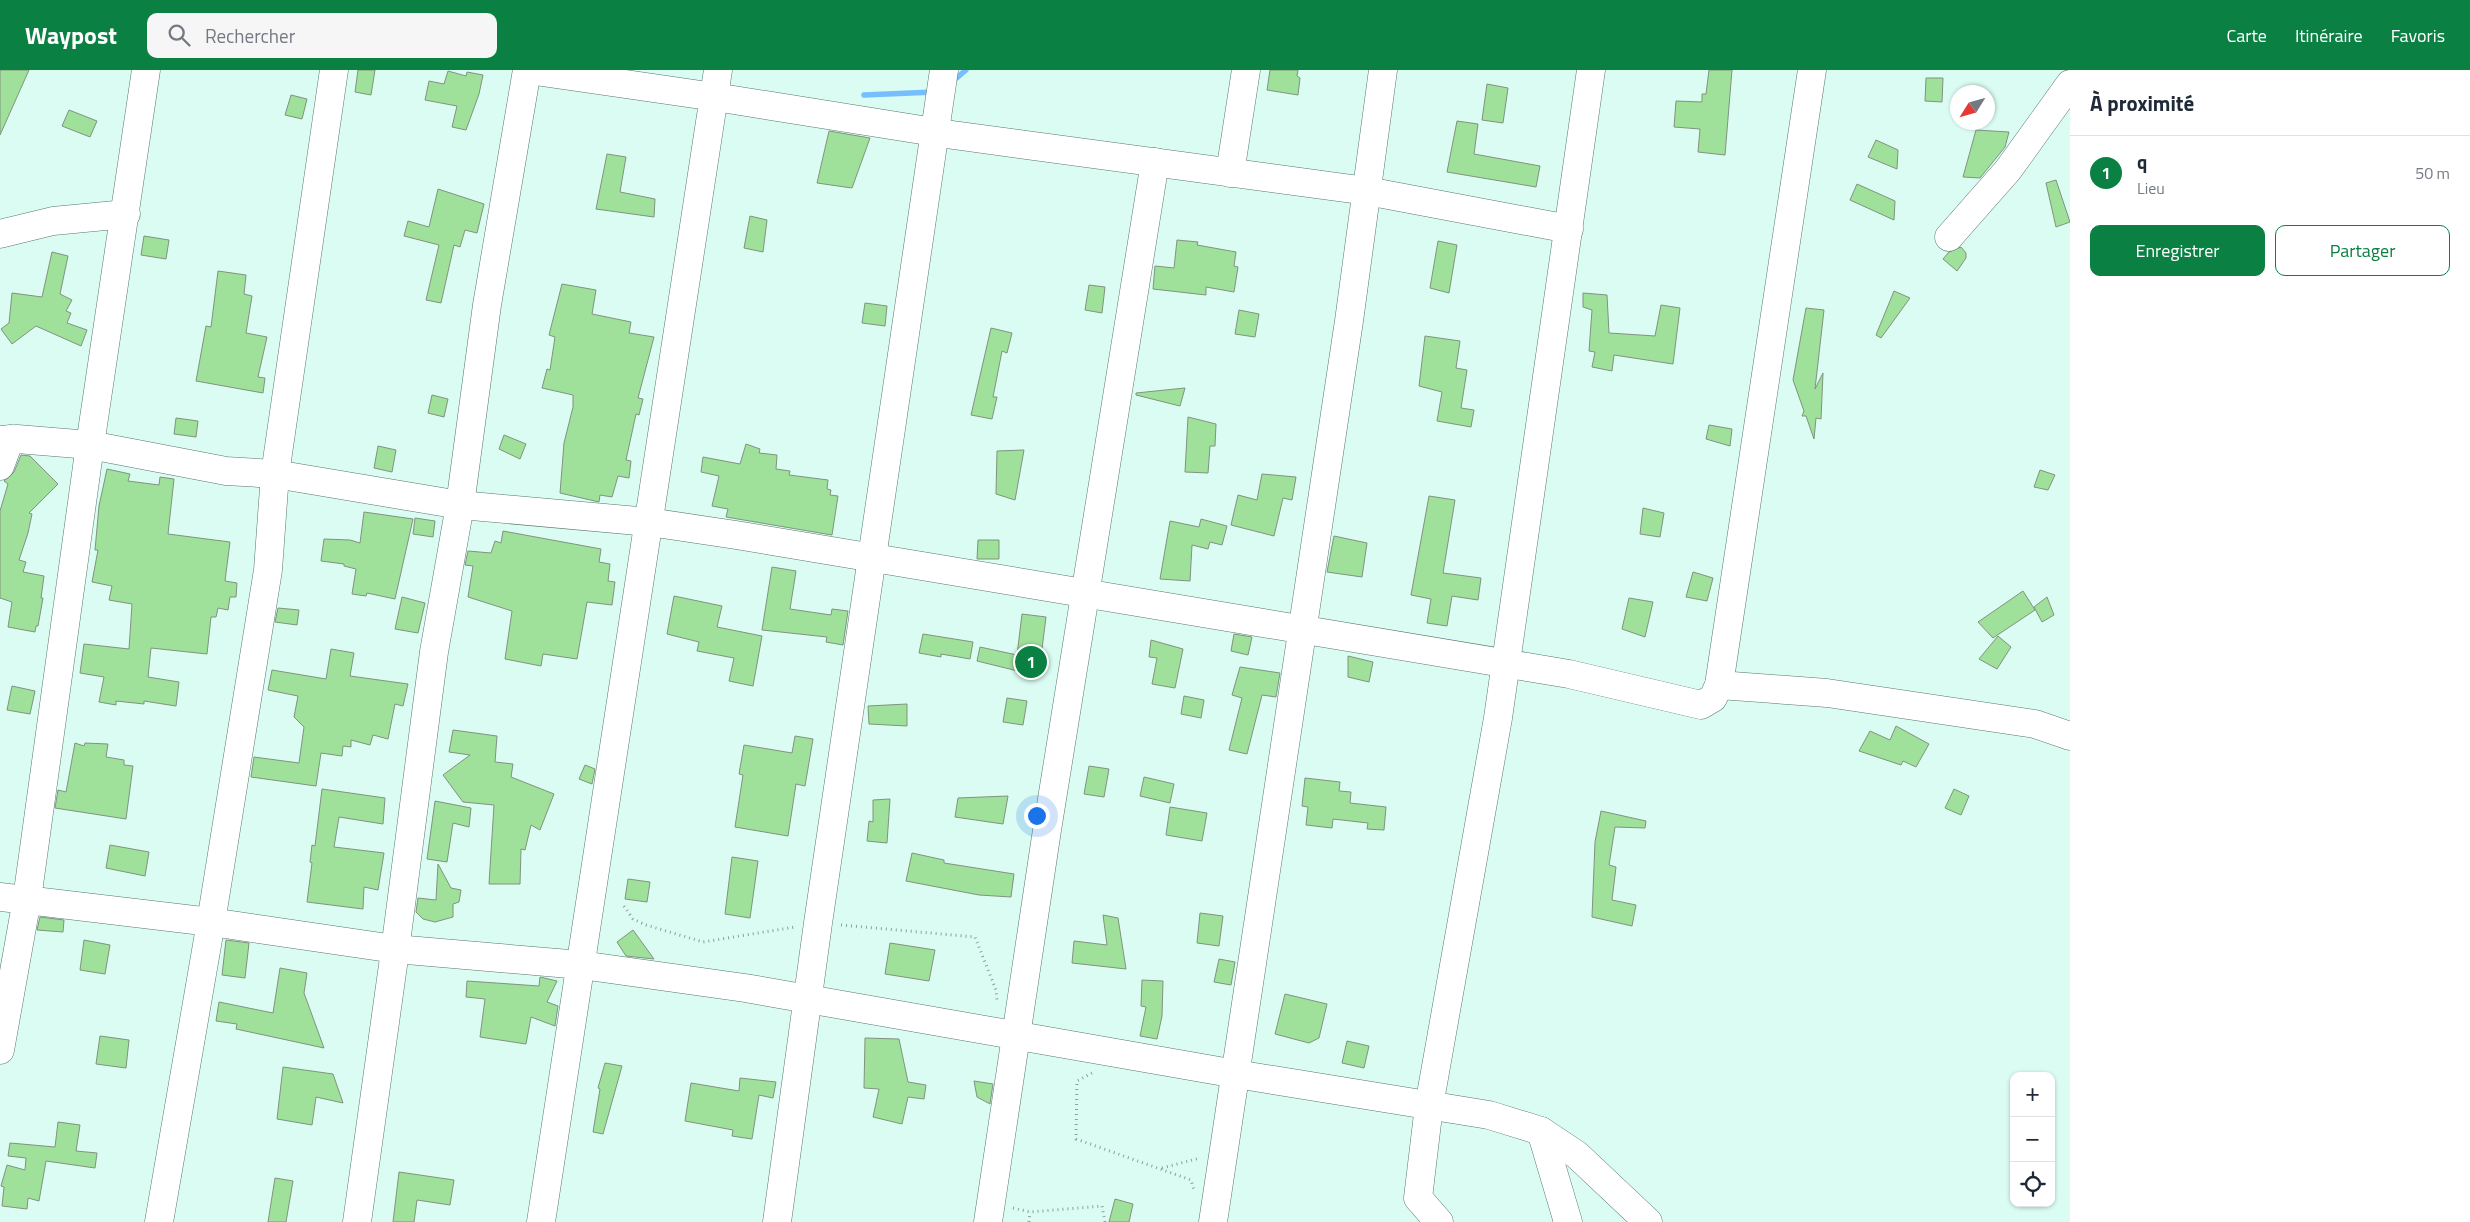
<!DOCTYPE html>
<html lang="fr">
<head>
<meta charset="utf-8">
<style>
	body { margin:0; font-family:"Titillium Web",sans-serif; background:#f6f6f7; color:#1f2937 }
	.controls { position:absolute; right:15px; bottom:15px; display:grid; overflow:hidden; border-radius:10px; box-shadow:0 1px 4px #0004 }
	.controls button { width:45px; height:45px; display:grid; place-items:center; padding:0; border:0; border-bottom:1px solid #e0e1e3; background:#fff; color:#1f2937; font:25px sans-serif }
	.compass { position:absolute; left:1950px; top:15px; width:45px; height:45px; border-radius:50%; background:#fff; box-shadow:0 1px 4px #0004; rotate:233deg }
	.you { position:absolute; left:1036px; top:745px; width:18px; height:18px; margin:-12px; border:4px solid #fff; border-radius:50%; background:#1a73e8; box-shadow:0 0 0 8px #1a73e833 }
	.badge { display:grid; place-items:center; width:32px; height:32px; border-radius:50%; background:#0b8043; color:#fff; font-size:16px; font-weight:700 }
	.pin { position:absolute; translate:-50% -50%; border:2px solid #fff; box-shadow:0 1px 5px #0006 }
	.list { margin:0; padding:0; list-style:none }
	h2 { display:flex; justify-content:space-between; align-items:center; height:65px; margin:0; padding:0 20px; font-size:21px }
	h2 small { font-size:16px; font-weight:400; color:#747a83 }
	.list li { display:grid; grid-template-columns:32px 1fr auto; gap:15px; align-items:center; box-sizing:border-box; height:75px; padding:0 20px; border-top:1px solid #e0e1e3 }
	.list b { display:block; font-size:19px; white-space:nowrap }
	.list p { margin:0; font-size:16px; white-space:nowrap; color:#747a83 }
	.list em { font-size:16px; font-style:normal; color:#747a83 }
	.actions { display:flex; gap:10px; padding:15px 20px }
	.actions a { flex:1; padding:11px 0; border:1px solid #0b8043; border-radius:10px; text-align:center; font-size:18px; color:#0b8043 }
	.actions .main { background:#0b8043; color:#fff }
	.icon { flex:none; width:28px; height:28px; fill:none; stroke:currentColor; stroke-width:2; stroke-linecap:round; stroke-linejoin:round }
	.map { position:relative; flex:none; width:2070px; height:1152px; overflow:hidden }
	header { display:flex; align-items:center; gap:30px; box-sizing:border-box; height:70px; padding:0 25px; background:#0b8043; color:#fff }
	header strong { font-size:24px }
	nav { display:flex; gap:28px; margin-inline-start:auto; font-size:18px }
	.search { width:350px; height:45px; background:#f6f6f7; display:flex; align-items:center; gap:12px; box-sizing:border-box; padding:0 18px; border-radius:10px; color:#747a83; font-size:19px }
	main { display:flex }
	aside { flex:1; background:#fff }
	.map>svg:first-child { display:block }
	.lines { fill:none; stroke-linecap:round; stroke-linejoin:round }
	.stream { stroke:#76befd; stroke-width:5.5 }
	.building { fill:#9fe19a; stroke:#81937f }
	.minor-casing { stroke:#59766e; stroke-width:29 }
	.major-casing { stroke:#59766e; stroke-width:29 }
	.path { stroke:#89a19a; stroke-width:3; stroke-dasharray:1 4; stroke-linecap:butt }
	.minor { stroke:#fff; stroke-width:28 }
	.major { stroke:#fff; stroke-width:28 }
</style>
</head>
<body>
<header>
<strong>Waypost</strong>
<div class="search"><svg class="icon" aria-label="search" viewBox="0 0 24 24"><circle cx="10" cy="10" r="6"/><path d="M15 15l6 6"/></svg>Rechercher</div>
<nav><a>Carte</a><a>Itinéraire</a><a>Favoris</a></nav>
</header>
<main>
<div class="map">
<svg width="2070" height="1152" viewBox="0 0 2070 1152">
	<rect width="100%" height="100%" fill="#dbfcf3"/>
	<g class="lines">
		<g class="stream">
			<path d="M 952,12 L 966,0"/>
			<path d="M 864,25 L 934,22"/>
		</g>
	</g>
	<g class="building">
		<path d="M 0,0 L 29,0 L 0,65 Z"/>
		<path d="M 358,0 L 375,0 L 371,25 L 355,22 Z"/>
		<path d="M 1270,0 L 1298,0 L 1297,6 L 1300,8 L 1298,25 L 1267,20 Z"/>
		<path d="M 1709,0 L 1732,0 L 1725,85 L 1698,82 L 1700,59 L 1674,57 L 1676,31 L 1702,32 L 1702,24 L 1706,24 Z"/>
		<path d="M 448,1 L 466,6 L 467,2 L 483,5 L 479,24 L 466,60 L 452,57 L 457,36 L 425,30 L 429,11 L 444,14 Z"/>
		<path d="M 1926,8 L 1943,8 L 1942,32 L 1925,31 Z"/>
		<path d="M 1487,14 L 1508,18 L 1503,53 L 1482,50 Z"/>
		<path d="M 291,25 L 307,29 L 302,49 L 285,45 Z"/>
		<path d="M 69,40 L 97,51 L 90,67 L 62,56 Z"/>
		<path d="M 1457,51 L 1478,54 L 1474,84 L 1540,96 L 1536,117 L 1447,102 Z"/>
		<path d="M 1976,60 L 2009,62 L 2005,77 L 1980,108 L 1963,107 Z"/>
		<path d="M 829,61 L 870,68 L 852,118 L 817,113 Z"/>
		<path d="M 1876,70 L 1898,80 L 1897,99 L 1868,87 Z"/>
		<path d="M 607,84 L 626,87 L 620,122 L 655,129 L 654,147 L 596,139 Z"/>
		<path d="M 2056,110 L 2070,152 L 2056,157 L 2046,113 Z"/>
		<path d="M 1857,114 L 1895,131 L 1894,150 L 1850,130 Z"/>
		<path d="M 438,119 L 484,134 L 477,163 L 465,160 L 460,177 L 454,175 L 441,233 L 426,230 L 439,175 L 404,166 L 408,151 L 429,157 Z"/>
		<path d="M 750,146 L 767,150 L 763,182 L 744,178 Z"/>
		<path d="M 144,166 L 169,170 L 166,189 L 141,185 Z"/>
		<path d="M 1177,170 L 1198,172 L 1197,175 L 1236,182 L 1234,196 L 1238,197 L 1234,222 L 1206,217 L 1206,225 L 1153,219 L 1155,196 L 1174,198 Z"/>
		<path d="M 1438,171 L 1457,175 L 1449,223 L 1430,218 Z"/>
		<path d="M 1961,177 L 1966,183 L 1966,188 L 1957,201 L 1943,189 L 1949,182 Z"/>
		<path d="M 52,182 L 68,186 L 60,224 L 72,230 L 66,241 L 71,243 L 67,253 L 87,260 L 81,276 L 36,256 L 12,274 L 1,259 L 9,253 L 12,223 L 42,227 Z"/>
		<path d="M 218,201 L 246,205 L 244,224 L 252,226 L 246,263 L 267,267 L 258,307 L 265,308 L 263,323 L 196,311 L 206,256 L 211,257 Z"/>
		<path d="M 562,214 L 596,220 L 592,244 L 631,252 L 629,263 L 654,267 L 638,328 L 643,329 L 639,345 L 636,344 L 626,390 L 631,391 L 629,408 L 618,406 L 612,427 L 600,425 L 599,432 L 560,423 L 564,373 L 573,337 L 573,325 L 542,318 L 547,299 L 550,300 L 555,267 L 549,265 Z"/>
		<path d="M 1089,215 L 1105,217 L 1102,243 L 1085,240 Z"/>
		<path d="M 1894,221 L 1910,228 L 1881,268 L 1876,265 Z"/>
		<path d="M 1583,223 L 1607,225 L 1609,263 L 1655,266 L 1661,235 L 1680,238 L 1673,294 L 1614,285 L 1612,301 L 1592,297 L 1595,282 L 1589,281 L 1592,240 L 1583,237 Z"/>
		<path d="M 865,233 L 887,236 L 885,256 L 862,253 Z"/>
		<path d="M 1806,238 L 1824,240 L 1815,319 L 1823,303 L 1821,349 L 1816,348 L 1814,369 L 1806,346 L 1802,346 L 1804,341 L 1793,310 Z"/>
		<path d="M 1239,240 L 1259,244 L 1255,267 L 1235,264 Z"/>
		<path d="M 991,258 L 1012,263 L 1007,283 L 1002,281 L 993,327 L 997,327 L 992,349 L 971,345 Z"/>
		<path d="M 1425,266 L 1460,271 L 1456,298 L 1467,300 L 1461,338 L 1474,340 L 1471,357 L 1437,351 L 1442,322 L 1419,316 Z"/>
		<path d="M 1185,318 L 1180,336 L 1136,325 L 1136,323 Z"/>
		<path d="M 432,325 L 448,329 L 444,347 L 428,343 Z"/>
		<path d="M 1188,347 L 1216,354 L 1215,376 L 1210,376 L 1208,403 L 1185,402 Z"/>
		<path d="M 176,348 L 198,351 L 196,367 L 174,364 Z"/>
		<path d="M 1709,355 L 1732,359 L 1730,376 L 1706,369 Z"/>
		<path d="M 504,365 L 526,374 L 520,389 L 499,379 Z"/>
		<path d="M 746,374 L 760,379 L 759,383 L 777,385 L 776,399 L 790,401 L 789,405 L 828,410 L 827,419 L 831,420 L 830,425 L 838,426 L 832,465 L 726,447 L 728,439 L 712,436 L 719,406 L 701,402 L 703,387 L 740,394 Z"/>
		<path d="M 378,376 L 396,380 L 392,402 L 374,398 Z"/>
		<path d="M 1024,380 L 1015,430 L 996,424 L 997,381 Z"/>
		<path d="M 21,385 L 30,386 L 58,414 L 29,443 L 32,444 L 28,463 L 19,490 L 26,492 L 23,502 L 44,506 L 41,528 L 43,528 L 38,556 L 36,556 L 35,562 L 8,557 L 12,532 L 0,528 L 0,441 L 8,414 L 4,411 L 14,402 Z"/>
		<path d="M 107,399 L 130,404 L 128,411 L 159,415 L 160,407 L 174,409 L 168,464 L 230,472 L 225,511 L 237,513 L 236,527 L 230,527 L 228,540 L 218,538 L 216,547 L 211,547 L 207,584 L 151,578 L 148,607 L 179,612 L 176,636 L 144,631 L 144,634 L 116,631 L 116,635 L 99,632 L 104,607 L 80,603 L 84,574 L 129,579 L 132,534 L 109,530 L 112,516 L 92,512 L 98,480 L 95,480 L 99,436 Z"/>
		<path d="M 2040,400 L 2055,405 L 2048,420 L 2034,417 Z"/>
		<path d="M 1262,404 L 1296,407 L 1292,430 L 1283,428 L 1274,466 L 1231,455 L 1238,425 L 1257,430 Z"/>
		<path d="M 1429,426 L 1455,430 L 1443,503 L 1481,508 L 1478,530 L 1452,526 L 1447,556 L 1427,553 L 1431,529 L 1411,525 Z"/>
		<path d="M 1643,438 L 1664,443 L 1660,467 L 1640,464 Z"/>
		<path d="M 364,442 L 413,449 L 395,529 L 367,523 L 366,526 L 352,524 L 356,499 L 344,496 L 344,494 L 321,491 L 324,469 L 350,470 L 360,473 Z"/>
		<path d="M 415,448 L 435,451 L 433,467 L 413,464 Z"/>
		<path d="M 1201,449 L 1227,456 L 1222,475 L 1210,472 L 1208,479 L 1192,475 L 1190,511 L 1160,509 L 1170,451 L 1199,457 Z"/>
		<path d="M 503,461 L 601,479 L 599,492 L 610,494 L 608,511 L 615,512 L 612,535 L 587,532 L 577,589 L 543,584 L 541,596 L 505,589 L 512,541 L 468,527 L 473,496 L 465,495 L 468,481 L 491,483 L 495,471 L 501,473 Z"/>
		<path d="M 1334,466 L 1367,473 L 1362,507 L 1327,502 Z"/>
		<path d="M 978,470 L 999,470 L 999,489 L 977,489 Z"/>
		<path d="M 772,497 L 796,501 L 790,539 L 831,545 L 832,539 L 848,541 L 843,575 L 826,572 L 827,567 L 762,560 Z"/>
		<path d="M 1693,502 L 1713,508 L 1707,531 L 1686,527 Z"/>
		<path d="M 2023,521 L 2035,540 L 1993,568 L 1978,552 Z"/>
		<path d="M 674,526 L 722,536 L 717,557 L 762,566 L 753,616 L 729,611 L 734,588 L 697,581 L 699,572 L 667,564 Z"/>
		<path d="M 402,527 L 425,533 L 418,563 L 395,559 Z"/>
		<path d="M 2047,527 L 2054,545 L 2042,552 L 2034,537 Z"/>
		<path d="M 1629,528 L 1653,532 L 1645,567 L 1622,559 Z"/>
		<path d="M 278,538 L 299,540 L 297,555 L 275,552 Z"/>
		<path d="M 1022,544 L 1046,547 L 1041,587 L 1034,605 L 977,591 L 980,577 L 1017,585 Z"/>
		<path d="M 923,564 L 973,572 L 970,589 L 941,584 L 941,587 L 919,583 Z"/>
		<path d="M 1234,564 L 1252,567 L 1248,585 L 1231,581 Z"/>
		<path d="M 1998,566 L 2011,577 L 1997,599 L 1979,589 Z"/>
		<path d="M 1151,570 L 1183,579 L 1175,618 L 1152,614 L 1157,588 L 1149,587 Z"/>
		<path d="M 331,579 L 354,583 L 350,606 L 408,614 L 403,636 L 395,634 L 388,669 L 373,665 L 370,675 L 351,670 L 351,677 L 343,676 L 342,686 L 321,683 L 316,716 L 251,707 L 254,687 L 299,693 L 304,657 L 294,647 L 298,626 L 268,620 L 272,600 L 326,609 Z"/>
		<path d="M 1348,586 L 1373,592 L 1369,612 L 1348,607 Z"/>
		<path d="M 1240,597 L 1280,603 L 1276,627 L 1262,625 L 1247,684 L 1229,680 L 1242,628 L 1232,625 Z"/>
		<path d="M 12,616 L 35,621 L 30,644 L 7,640 Z"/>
		<path d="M 1184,626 L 1204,630 L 1201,648 L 1181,644 Z"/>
		<path d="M 1007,628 L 1027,631 L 1023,655 L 1003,652 Z"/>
		<path d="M 907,634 L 907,656 L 869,654 L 868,636 Z"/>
		<path d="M 1896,656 L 1929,674 L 1916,697 L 1903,691 L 1901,695 L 1859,681 L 1870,661 L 1890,670 Z"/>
		<path d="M 453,660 L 497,666 L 495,692 L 513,694 L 511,707 L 554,724 L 540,760 L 531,755 L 525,780 L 521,779 L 520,814 L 489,814 L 494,735 L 463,732 L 443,705 L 470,685 L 449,682 Z"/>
		<path d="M 795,666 L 813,669 L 805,716 L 796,714 L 788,766 L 735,757 L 743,705 L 739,704 L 744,675 L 792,683 Z"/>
		<path d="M 75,673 L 84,676 L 85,673 L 108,674 L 106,687 L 124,690 L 124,695 L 133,696 L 126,749 L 55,738 L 58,720 L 66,722 Z"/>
		<path d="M 585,695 L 595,699 L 592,714 L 579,709 Z"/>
		<path d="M 1089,696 L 1109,699 L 1104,727 L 1084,724 Z"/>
		<path d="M 1144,707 L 1174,714 L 1170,733 L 1140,726 Z"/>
		<path d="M 1305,708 L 1340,712 L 1339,721 L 1351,722 L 1350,733 L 1386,737 L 1384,760 L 1367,759 L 1368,753 L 1333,749 L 1332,758 L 1306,755 L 1308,737 L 1302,736 Z"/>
		<path d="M 322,719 L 385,728 L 383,754 L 339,747 L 334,777 L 384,783 L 378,820 L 364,817 L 363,839 L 307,832 L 312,793 L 310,792 L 312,775 L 315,776 Z"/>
		<path d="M 1954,719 L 1969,726 L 1961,745 L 1945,738 Z"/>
		<path d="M 1008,726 L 1003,754 L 955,747 L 958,728 Z"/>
		<path d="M 890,729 L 887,773 L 867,771 L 869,751 L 873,752 L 873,730 Z"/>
		<path d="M 435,731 L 471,738 L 469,757 L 453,753 L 447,792 L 427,789 Z"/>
		<path d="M 1170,737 L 1207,743 L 1202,771 L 1166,765 Z"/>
		<path d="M 1601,741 L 1646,751 L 1645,758 L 1615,757 L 1609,795 L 1616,797 L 1612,830 L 1636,835 L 1632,856 L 1592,847 L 1595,772 Z"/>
		<path d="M 110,775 L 149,782 L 145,806 L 106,798 Z"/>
		<path d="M 912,783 L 944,790 L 944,793 L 1014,804 L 1011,827 L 979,825 L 906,811 Z"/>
		<path d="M 732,787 L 758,791 L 750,848 L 725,844 Z"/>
		<path d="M 438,794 L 451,818 L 461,820 L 459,832 L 453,834 L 453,847 L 435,852 L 423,849 L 416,842 L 418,828 L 436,830 Z"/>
		<path d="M 628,809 L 650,812 L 647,832 L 625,829 Z"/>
		<path d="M 1200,843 L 1223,846 L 1219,876 L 1197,873 Z"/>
		<path d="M 1103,845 L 1118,848 L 1126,899 L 1072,893 L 1074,871 L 1107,875 Z"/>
		<path d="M 40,847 L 64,850 L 63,862 L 37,860 Z"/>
		<path d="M 633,860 L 654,889 L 626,886 L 617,872 Z"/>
		<path d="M 84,870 L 110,875 L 105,904 L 80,900 Z"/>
		<path d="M 226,870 L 249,873 L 245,908 L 222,905 Z"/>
		<path d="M 890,873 L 935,880 L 929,911 L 885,904 Z"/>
		<path d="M 1219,889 L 1235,892 L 1231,915 L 1214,912 Z"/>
		<path d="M 280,898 L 307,903 L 304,923 L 324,978 L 236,959 L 237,954 L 216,951 L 219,932 L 273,943 Z"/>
		<path d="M 540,907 L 557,911 L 547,932 L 558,936 L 555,956 L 531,947 L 526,974 L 480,967 L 485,929 L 466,927 L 467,911 L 539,916 Z"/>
		<path d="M 1142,910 L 1163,911 L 1162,946 L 1157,969 L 1140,966 L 1146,937 L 1141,936 Z"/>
		<path d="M 1285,924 L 1327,934 L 1319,968 L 1309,973 L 1275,964 Z"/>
		<path d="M 100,966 L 129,970 L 126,998 L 96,994 Z"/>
		<path d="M 865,968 L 899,969 L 908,1012 L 926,1015 L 924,1029 L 908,1027 L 902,1054 L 873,1047 L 879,1019 L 864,1018 Z"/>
		<path d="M 1347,971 L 1369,976 L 1364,998 L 1342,993 Z"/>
		<path d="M 605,993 L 622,996 L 603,1064 L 593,1062 L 600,1019 L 598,1018 Z"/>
		<path d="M 283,997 L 333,1004 L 343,1033 L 316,1027 L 312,1055 L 277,1049 Z"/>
		<path d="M 740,1008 L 776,1012 L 773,1028 L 759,1025 L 752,1069 L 732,1066 L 733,1060 L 685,1051 L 691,1013 L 739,1021 Z"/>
		<path d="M 974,1011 L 993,1014 L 990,1034 L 977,1027 Z"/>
		<path d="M 58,1052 L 80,1055 L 76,1081 L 97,1083 L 95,1098 L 46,1091 L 39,1131 L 28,1128 L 27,1139 L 2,1136 L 4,1117 L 1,1116 L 7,1095 L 25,1100 L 26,1088 L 8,1086 L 10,1073 L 55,1077 Z"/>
		<path d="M 399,1102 L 454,1110 L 450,1135 L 417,1130 L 414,1152 L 393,1152 Z"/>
		<path d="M 275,1108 L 293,1111 L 286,1152 L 268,1152 Z"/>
		<path d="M 1115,1129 L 1133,1134 L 1129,1152 L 1109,1152 Z"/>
	</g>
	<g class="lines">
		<defs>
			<g id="minor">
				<path d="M 528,0 L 715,27 L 953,65 L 1367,121 L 1569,159"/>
				<path d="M 1230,103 L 1246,0"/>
				<path d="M 0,164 L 53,151 L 126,144"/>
				<path d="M 1949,167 L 2008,100 L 2070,14"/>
				<path d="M 0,370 L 17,369 L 90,375 L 226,401 L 275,404 L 460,435 L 649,452 L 736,465 L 1569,604 L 1701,635 L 1713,628 L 1719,615 L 1812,0"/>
				<path d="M 0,396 L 10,369"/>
				<path d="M 1719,615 L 1827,623 L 2035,654 L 2070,666"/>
				<path d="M 0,827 L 211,852 L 395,879 L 581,895 L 745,918 L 1236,1004 L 1489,1045 L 1541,1061 L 1577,1085 L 1648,1152"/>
				<path d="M 0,980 L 27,829 L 90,375 L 146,0"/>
				<path d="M 1541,1061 L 1568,1152"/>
				<path d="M 159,1152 L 211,852 L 268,500 L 275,404 L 334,0"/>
				<path d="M 357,1152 L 394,888 L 434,582 L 460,435 L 487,235 L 527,0"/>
				<path d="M 777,1152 L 818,853 L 944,0"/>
				<path d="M 988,1152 L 1047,760 L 1155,92"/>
				<path d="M 1213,1152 L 1349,251 L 1383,0"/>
				<path d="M 1439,1152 L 1418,1128 L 1429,1036 L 1498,648 L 1591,0"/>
			</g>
			<path id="major" d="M 541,1152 L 718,0"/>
		</defs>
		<use href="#minor" class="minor-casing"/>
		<use href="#major" class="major-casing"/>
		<g class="path">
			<path d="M 624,836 L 633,849 L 646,855 L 703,872 L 795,857"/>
			<path d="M 841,855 L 975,867 L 996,920 L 997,930"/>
			<path d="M 1092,1003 L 1077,1011 L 1076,1069 L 1191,1110 L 1194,1120"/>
			<path d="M 1162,1098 L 1200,1088"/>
			<path d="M 1013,1138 L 1030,1142 L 1102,1136 L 1105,1152"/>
			<path d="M 1029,1152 L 1030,1142"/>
		</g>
		<use href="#minor" class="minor"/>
		<use href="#major" class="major"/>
	</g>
</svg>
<div class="controls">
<button>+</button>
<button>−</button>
<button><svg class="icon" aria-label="locate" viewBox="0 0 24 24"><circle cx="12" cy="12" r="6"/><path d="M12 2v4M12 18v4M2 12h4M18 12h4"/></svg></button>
</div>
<svg class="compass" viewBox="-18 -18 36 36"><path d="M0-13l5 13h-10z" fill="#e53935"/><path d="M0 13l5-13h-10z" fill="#747a83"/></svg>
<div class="you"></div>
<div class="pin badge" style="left:1031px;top:592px">1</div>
</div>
<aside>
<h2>À proximité<small></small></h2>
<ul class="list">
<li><span class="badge">1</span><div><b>q</b><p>Lieu</p></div><em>50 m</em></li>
</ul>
<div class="actions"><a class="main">Enregistrer</a><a>Partager</a></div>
</aside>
</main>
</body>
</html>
